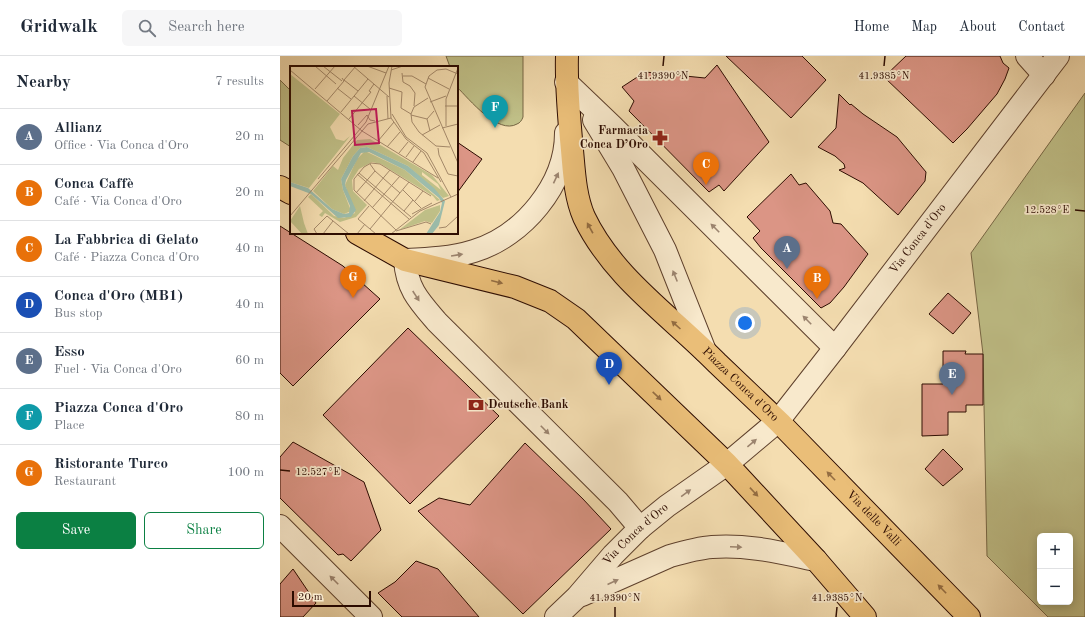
<!DOCTYPE html>
<html lang="en">
<head>
<meta charset="utf-8">
<style>
	body { margin:0; font-family:"Old Standard TT",serif; background:#f6f6f7; color:#1f2937 }
	.controls { position:absolute; right:12px; bottom:12px; display:grid; overflow:hidden; border-radius:6px; box-shadow:0 2px 10px #0003 }
	.controls button { width:36px; height:36px; display:grid; place-items:center; padding:0; border:0; border-bottom:1px solid #e0e1e3; background:#fff; color:#1f2937; font:20px sans-serif }
	.scale { position:absolute; left:12px; bottom:10px; width:79px; box-sizing:border-box; padding-left:4px; border:2px solid #2c0b00; border-top:0; font-size:11px; line-height:14px; white-space:nowrap; color:#2c0b00; -webkit-text-stroke:3px #f8e9cc; paint-order:stroke }
	.you { position:absolute; left:465px; top:267px; width:14px; height:14px; margin:-10px; border:3px solid #fff; border-radius:50%; background:#1a73e8; box-shadow:0 0 0 6px #1a73e833 }
	.badge { display:grid; place-items:center; width:26px; height:26px; border-radius:50%; background:#0b8043; color:#fff; font-size:13px; font-weight:700 }
	.pin { position:absolute; translate:-50% -33px; filter:drop-shadow(0 1px 2px #0008) }
	.pin::after { content:''; position:absolute; top:21px; width:14px; height:12px; background:inherit; clip-path:polygon(0 0,100% 0,50% 100%) }
	.list { margin:0; padding:0; list-style:none }
	h2 { display:flex; justify-content:space-between; align-items:center; height:52px; margin:0; padding:0 16px; font-size:17px }
	h2 small { font-size:13px; font-weight:400; color:#747a83 }
	.list li { display:grid; grid-template-columns:26px 1fr auto; gap:12px; align-items:center; box-sizing:border-box; height:56px; padding:0 16px; border-top:1px solid #e0e1e3 }
	.list b { display:block; font-size:15px; white-space:nowrap }
	.list p { margin:0; font-size:13px; white-space:nowrap; color:#747a83 }
	.list em { font-size:13px; font-style:normal; color:#747a83 }
	.actions { display:flex; gap:8px; padding:12px 16px }
	.actions a { flex:1; padding:9px 0; border:1px solid #0b8043; border-radius:6px; text-align:center; font-size:14px; color:#0b8043 }
	.actions .main { background:#0b8043; color:#fff }
	.icon { flex:none; width:22px; height:22px; fill:none; stroke:currentColor; stroke-width:2; stroke-linecap:round; stroke-linejoin:round }
	.map { position:relative; flex:none; width:805px; height:561px; overflow:hidden }
	header { display:flex; align-items:center; gap:24px; box-sizing:border-box; height:56px; padding:0 20px; background:#fff; border-bottom:1px solid #e0e1e3 }
	header strong { font-size:19px }
	nav { display:flex; gap:22px; margin-inline-start:auto; font-size:14px }
	.search { width:280px; height:36px; background:#f6f6f7; display:flex; align-items:center; gap:10px; box-sizing:border-box; padding:0 14px; border-radius:6px; color:#747a83; font-size:15px }
	main { display:flex }
	aside { flex:1; background:#fff }
	.map>svg:first-child { display:block }
	.green { fill:#c0c088; stroke:#766644; fill-rule:evenodd }
	.building { fill:#db9585; stroke:#2c0b00 }
	.lines { fill:none; stroke-linecap:round; stroke-linejoin:round }
	.minor-casing { stroke:#5e402c; stroke-width:24 }
	.major-casing { stroke:#2c0b00; stroke-width:24 }
	.minor { stroke:#f8e9cc; stroke-width:22 }
	.major { stroke:#eabe78; stroke-width:22 }
	.oneway { fill:#9c8570 }
	.oneway2 { fill:#946d42 }
	.ticks { fill:none; stroke:#2c0b00; stroke-width:1.5 }
	.labels { text-anchor:middle; dominant-baseline:central; stroke-width:3.5; stroke-linejoin:round; paint-order:stroke }
	.poi-label { font-size:12px; font-weight:bold; fill:#2c0b00; stroke:#f8e9cc; text-anchor:end }
	.street-label { font-size:12px; fill:#2c0b00; stroke:#f8e9cc }
	.inset-road { fill:none; stroke:#a4896a; stroke-width:1 }
	.view { fill:#c2185b; fill-opacity:0.15; stroke:#c2185b; stroke-width:2 }
	.inset-edge { fill:none; stroke:#2c0b00; stroke-width:2 }
	.ticks-label { font-size:10px; text-anchor:middle; fill:#2c0b00; stroke:#f8e9cc; stroke-width:3.5; stroke-linejoin:round; paint-order:stroke }
</style>
</head>
<body>
<header>
<strong>Gridwalk</strong>
<div class="search"><svg class="icon" aria-label="search" viewBox="0 0 24 24"><circle cx="10" cy="10" r="6"/><path d="M15 15l6 6"/></svg>Search here</div>
<nav><a>Home</a><a>Map</a><a>About</a><a>Contact</a></nav>
</header>
<main>
<aside>
<h2>Nearby<small>7 results</small></h2>
<ul class="list">
<li><span class="badge" style="background:#5c6f8a">A</span><div><b>Allianz</b><p>Office · Via Conca d'Oro</p></div><em>20 m</em></li>
<li><span class="badge" style="background:#e8710a">B</span><div><b>Conca Caffè</b><p>Café · Via Conca d'Oro</p></div><em>20 m</em></li>
<li><span class="badge" style="background:#e8710a">C</span><div><b>La Fabbrica di Gelato</b><p>Café · Piazza Conca d'Oro</p></div><em>40 m</em></li>
<li><span class="badge" style="background:#1a4fb4">D</span><div><b>Conca d'Oro (MB1)</b><p>Bus stop</p></div><em>40 m</em></li>
<li><span class="badge" style="background:#5c6f8a">E</span><div><b>Esso</b><p>Fuel · Via Conca d'Oro</p></div><em>60 m</em></li>
<li><span class="badge" style="background:#0f9aa8">F</span><div><b>Piazza Conca d'Oro</b><p>Place</p></div><em>80 m</em></li>
<li><span class="badge" style="background:#e8710a">G</span><div><b>Ristorante Turco</b><p>Restaurant</p></div><em>100 m</em></li>
</ul>
<div class="actions"><a class="main">Save</a><a>Share</a></div>
</aside>
<div class="map">
<svg width="805" height="561" viewBox="0 0 805 561">
	<rect width="100%" height="100%" fill="#f4ddb0"/>
	<filter id="stains"><feTurbulence type="fractalNoise" baseFrequency=".005" numOctaves="4"/><feColorMatrix values="0 0 0 0 .2 0 0 0 0 .09 0 0 0 0 .02 0 0 0 .5 -.17"/></filter>
	<radialGradient id="worn" r=".72"><stop offset=".6" stop-color="#630" stop-opacity="0"/><stop offset="1" stop-color="#630" stop-opacity=".3"/></radialGradient>
	<g class="green">
		<path d="M 166,0 L 243,0 L 243,61 C 242,64 240,67 237,68 C 218,79 189,43 177,31 L 177,11 L 170,11 Z"/>
		<path d="M 0,24 L 11,35 L 11,91 L 0,84 Z"/>
		<path d="M 805,37 L 805,561 L 768,561 L 707,500 L 703,298 L 691,197 ZM 760,480 L 790,480 L 790,546 L 760,546 Z"/>
	</g>
	<g class="building">
		<path d="M 446,0 L 522,0 L 546,24 L 511,62 Z"/>
		<path d="M 626,0 L 720,0 L 723,7 L 729,12 L 725,23 L 717,38 L 687,73 L 673,87 L 604,21 Z"/>
		<path d="M 437,9 L 489,86 L 444,135 L 439,129 L 429,136 L 349,55 L 354,45 L 342,31 L 365,16 L 425,22 Z"/>
		<path d="M 559,38 L 570,49 L 571,48 L 583,58 L 617,81 L 646,116 L 645,125 L 618,159 L 583,127 L 559,114 L 565,112 L 564,108 L 555,100 L 538,91 L 556,72 Z"/>
		<path d="M 177,86 L 202,103 L 177,137 Z"/>
		<path d="M 511,118 L 519,129 L 526,127 L 550,155 L 553,167 L 561,168 L 588,198 L 564,231 L 550,247 L 541,252 L 481,192 L 473,182 L 480,175 L 467,161 Z"/>
		<path d="M 0,170 L 63,210 L 100,243 L 13,330 L 0,317 Z"/>
		<path d="M 668,237 L 691,257 L 673,278 L 649,258 Z"/>
		<path d="M 128,272 L 219,360 L 130,448 L 43,359 Z"/>
		<path d="M 663,295 L 686,295 L 685,298 L 703,298 L 703,349 L 686,349 L 686,356 L 668,356 L 668,379 L 642,380 L 642,328 L 663,328 Z"/>
		<path d="M 13,386 L 84,426 L 101,474 L 71,505 L 63,498 L 58,499 L 0,442 L 0,401 Z"/>
		<path d="M 245,387 L 303,443 L 331,473 L 243,558 L 138,455 L 159,442 L 190,449 Z"/>
		<path d="M 663,393 L 683,413 L 663,430 L 645,413 Z"/>
		<path d="M 136,505 L 158,513 L 199,561 L 122,561 L 98,537 L 115,526 Z"/>
		<path d="M 13,513 L 36,547 L 23,561 L 0,561 L 0,528 Z"/>
	</g>
	<g class="lines">
		<defs>
			<g id="minor">
				<path d="M 747,0 L 764,19"/>
				<path d="M 286,26 L 332,70 L 555,292"/>
				<path d="M 314,64 L 343,112 L 385,194 L 425,295"/>
				<path d="M 286,77 C 286,129 243,180 194,195 C 172,202 148,203 125,204 C 127,233 139,245 157,266 L 338,446 L 360,472"/>
				<path d="M 0,470 L 91,561"/>
				<path d="M 302,539 L 390,500 C 404,496 418,492 432,491 C 467,488 502,497 536,504"/>
				<path id="s1" d="M 276,561 L 297,541 L 333,499 L 360,472 L 387,450 L 447,408 L 498,365 L 555,292 L 778,0"/>
			</g>
			<g id="major">
				<path id="s2" d="M 287,0 C 286,31 289,62 292,94 C 294,116 295,140 304,161 C 333,222 391,260 437,307 C 458,327 479,347 500,367 C 563,431 626,496 689,561"/>
				<path d="M 0,131 L 11,137"/>
				<path d="M 77,177 L 125,204 L 235,231 L 270,245 L 296,263 L 447,408 L 536,504 L 585,561"/>
			</g>
		</defs>
		<use href="#minor" class="minor-casing"/>
		<use href="#major" class="major-casing"/>
		<use href="#minor" class="minor"/>
		<use href="#major" class="major"/>
	</g>
	<defs><path id="oneway-solid" d="M-6-.8H1V-3.2L6.5 0L1 3.2V.8H-6Z"/></defs>
	<g class="oneway">
		<use href="#oneway-solid" transform="translate(276 122) rotate(-65)"/>
		<use href="#oneway-solid" transform="translate(435 172) rotate(-135)"/>
		<use href="#oneway-solid" transform="translate(177 199) rotate(-9)"/>
		<use href="#oneway-solid" transform="translate(395 220) rotate(-112)"/>
		<use href="#oneway-solid" transform="translate(136 240) rotate(57)"/>
		<use href="#oneway-solid" transform="translate(527 264) rotate(-135)"/>
		<use href="#oneway-solid" transform="translate(265 374) rotate(45)"/>
		<use href="#oneway-solid" transform="translate(472 387) rotate(-40)"/>
		<use href="#oneway-solid" transform="translate(406 437) rotate(-36)"/>
		<use href="#oneway-solid" transform="translate(456 491) rotate(3)"/>
		<use href="#oneway-solid" transform="translate(54 524) rotate(-135)"/>
		<use href="#oneway-solid" transform="translate(333 526) rotate(-24)"/>
	</g>
	<g class="oneway2">
		<use href="#oneway-solid" transform="translate(310 172) rotate(-119)"/>
		<use href="#oneway-solid" transform="translate(217 226) rotate(14)"/>
		<use href="#oneway-solid" transform="translate(396 269) rotate(-138)"/>
		<use href="#oneway-solid" transform="translate(377 340) rotate(44)"/>
		<use href="#oneway-solid" transform="translate(551 420) rotate(-134)"/>
		<use href="#oneway-solid" transform="translate(474 436) rotate(47)"/>
		<use href="#oneway-solid" transform="translate(662 533) rotate(-134)"/>
	</g>
	<path class="ticks" d="M 383,10 L 384,0M 604,10 L 605,0M 795,154 L 805,155M 0,414 L 10,415M 335,561 L 335,551M 556,561 L 557,551"/>
	<defs>
		<symbol id="pharmacy-bare" viewBox="-9 -9 18 18"><path d="M-2-6h4v4h4v4h-4v4h-4v-4h-4v-4h4Z" fill="#8f2418" stroke="#f8e9cc" stroke-width="2.5" paint-order="stroke"/></symbol>
		<symbol id="bank-bare" viewBox="-9 -9 18 18"><path d="M-6-4H6V4H-6ZM0-2.3a2.3 2.3 0 1 0 0 4.6a2.3 2.3 0 1 0 0-4.6Z" fill="#8f2418" stroke="#f8e9cc" stroke-width="2.5" paint-order="stroke"/></symbol>
	</defs>
	<g fill-rule="evenodd">
		<use href="#pharmacy-bare" x="369" y="71" width="22" height="22"/>
		<use href="#bank-bare" x="185" y="338" width="22" height="22"/>
	</g>
	<g class="labels">
		<g class="poi-label">
			<text x="368" y="75">Farmacia<tspan x="368" dy="14">Conca D’Oro</tspan></text>
			<text x="208" y="349" text-anchor="start">Deutsche Bank</text>
		</g>
		<g class="street-label">
			<text stroke="none"><textPath href="#s1" startOffset="527">Via Conca d'Oro</textPath></text>
			<text stroke="none"><textPath href="#s2" startOffset="393">Piazza Conca d'Oro</textPath></text>
			<text stroke="none"><textPath href="#s2" startOffset="582">Via delle Valli</textPath></text>
			<text stroke="none"><textPath href="#s1" startOffset="115">Via Conca d'Oro</textPath></text>
		</g>
	</g>
	<g transform="translate(10 10)">
		<rect width="168" height="168" fill="#f4ddb0"/>
		<path d="M 0,8 L 50,48 L 40,61 L 46,73 L 54,75 L 60,70 L 19,122 L 0,116 ZM 80,73 L 142,109 L 159,130 L 153,132 L 118,100 L 77,81 L 70,82 L 63,90 L 51,113 L 53,124 L 61,145 L 54,148 L 42,143 L 23,125 L 43,100 L 48,104 L 53,92 L 67,74 ZM 132,106 L 148,118 L 151,124 L 132,109 ZM 75,85 L 115,104 L 150,134 L 147,135 L 143,130 L 91,98 L 82,96 L 69,103 L 62,114 L 63,125 L 77,139 L 66,151 L 50,156 L 35,147 L 32,151 L 29,149 L 33,145 L 18,131 L 21,128 L 44,150 L 54,152 L 65,147 L 55,119 L 67,93 ZM 150,139 L 150,145 L 142,157 L 135,155 L 109,164 L 135,144 ZM 10,140 L 14,157 L 18,168 L 12,168 L 0,155 Z" fill="#c0c088" fill-rule="evenodd"/>
		<path d="M 77,81 L 118,100 L 144,122 L 155,135 L 149,159 L 142,168 L 136,168 L 150,146 L 152,137 L 149,132 L 115,104 L 79,86 L 71,87 L 56,114 L 55,119 L 66,144 L 61,151 L 48,152 L 21,128 L 0,120 L 0,116 L 18,122 L 42,143 L 54,148 L 59,147 L 60,140 L 53,124 L 51,113 L 63,90 L 70,82 Z" fill="#9cbcab"/>
		<path class="inset-road" d="M 25,0 L 46,18M 33,0 L 52,15M 63,0 L 99,31M 66,0 L 54,14 L 68,25M 77,0 L 96,7M 0,4 L 72,65 L 148,112M 101,4 L 113,0M 112,7 L 113,16 L 120,20 L 125,27 L 124,40M 168,8 L 156,3 L 147,4 L 139,10 L 135,21 L 168,97M 113,10 L 122,10 L 136,18M 138,12 L 159,23M 47,22 L 61,33M 99,22 L 112,26 L 111,42 L 121,48M 25,23 L 45,0M 64,30 L 80,43M 97,30 L 98,53M 138,32 L 124,41 L 121,48 L 122,56 L 129,66 L 146,80 L 160,81M 37,35 L 54,15 L 52,12M 140,36 L 156,30M 155,40 L 168,40M 51,46 L 78,13M 102,48 L 116,71 L 137,87 L 161,131M 121,49 L 137,53M 101,52 L 116,73 L 134,87 L 151,116M 59,53 L 81,26 L 79,25 L 84,18M 68,59 L 77,49 L 80,54 L 85,55M 156,60 L 156,33 L 168,2M 152,62 L 168,58M 140,65 L 137,53 L 144,45M 132,69 L 150,59M 88,75 L 104,56M 97,81 L 110,66M 148,82 L 149,89 L 158,108 L 168,110M 109,87 L 118,76M 116,91 L 124,80M 123,96 L 131,85M 80,98 L 85,105 L 110,127M 69,107 L 121,151M 67,108 L 119,153M 28,113 L 76,56 L 99,0M 113,124 L 131,142M 66,127 L 85,105M 74,135 L 100,104M 125,135 L 133,125M 79,140 L 68,153 L 86,168M 82,142 L 110,110M 114,145 L 123,134M 122,148 L 142,137M 0,150 L 78,58 L 101,52 L 99,17 L 102,0M 149,162 L 156,161 L 168,150M 80,163 L 119,116M 106,164 L 64,124 L 64,113 L 74,101 L 81,97 L 90,98 L 141,130M 106,165 L 136,156 L 141,158M 27,168 L 24,163 L 37,150 L 59,168M 33,168 L 43,155M 67,168 L 75,158M 101,168 L 130,145 L 168,128"/>
		<path class="view" d="M 86,43 L 89,77 L 65,79 L 62,45 Z"/>
		<rect width="168" height="168" class="inset-edge"/>
	</g>
	<g class="ticks-label">
		<text x="383" y="23">41.9390°N</text>
		<text x="604" y="23">41.9385°N</text>
		<text x="767" y="157">12.528°E</text>
		<text x="38" y="419">12.527°E</text>
		<text x="335" y="545">41.9390°N</text>
		<text x="557" y="545">41.9385°N</text>
	</g>
	<rect width="100%" height="100%" filter="url(#stains)"/>
	<rect width="100%" height="100%" fill="url(#worn)"/>
</svg>
<div class="controls">
<button>+</button>
<button>−</button>
</div>
<div class="scale">20 m</div>
<div class="you"></div>
<div class="pin badge" style="left:507px;top:213px;background:#5c6f8a">A</div>
<div class="pin badge" style="left:537px;top:243px;background:#e8710a">B</div>
<div class="pin badge" style="left:426px;top:129px;background:#e8710a">C</div>
<div class="pin badge" style="left:329px;top:329px;background:#1a4fb4">D</div>
<div class="pin badge" style="left:672px;top:339px;background:#5c6f8a">E</div>
<div class="pin badge" style="left:215px;top:72px;background:#0f9aa8">F</div>
<div class="pin badge" style="left:73px;top:242px;background:#e8710a">G</div>
</div>
</main>
</body>
</html>
